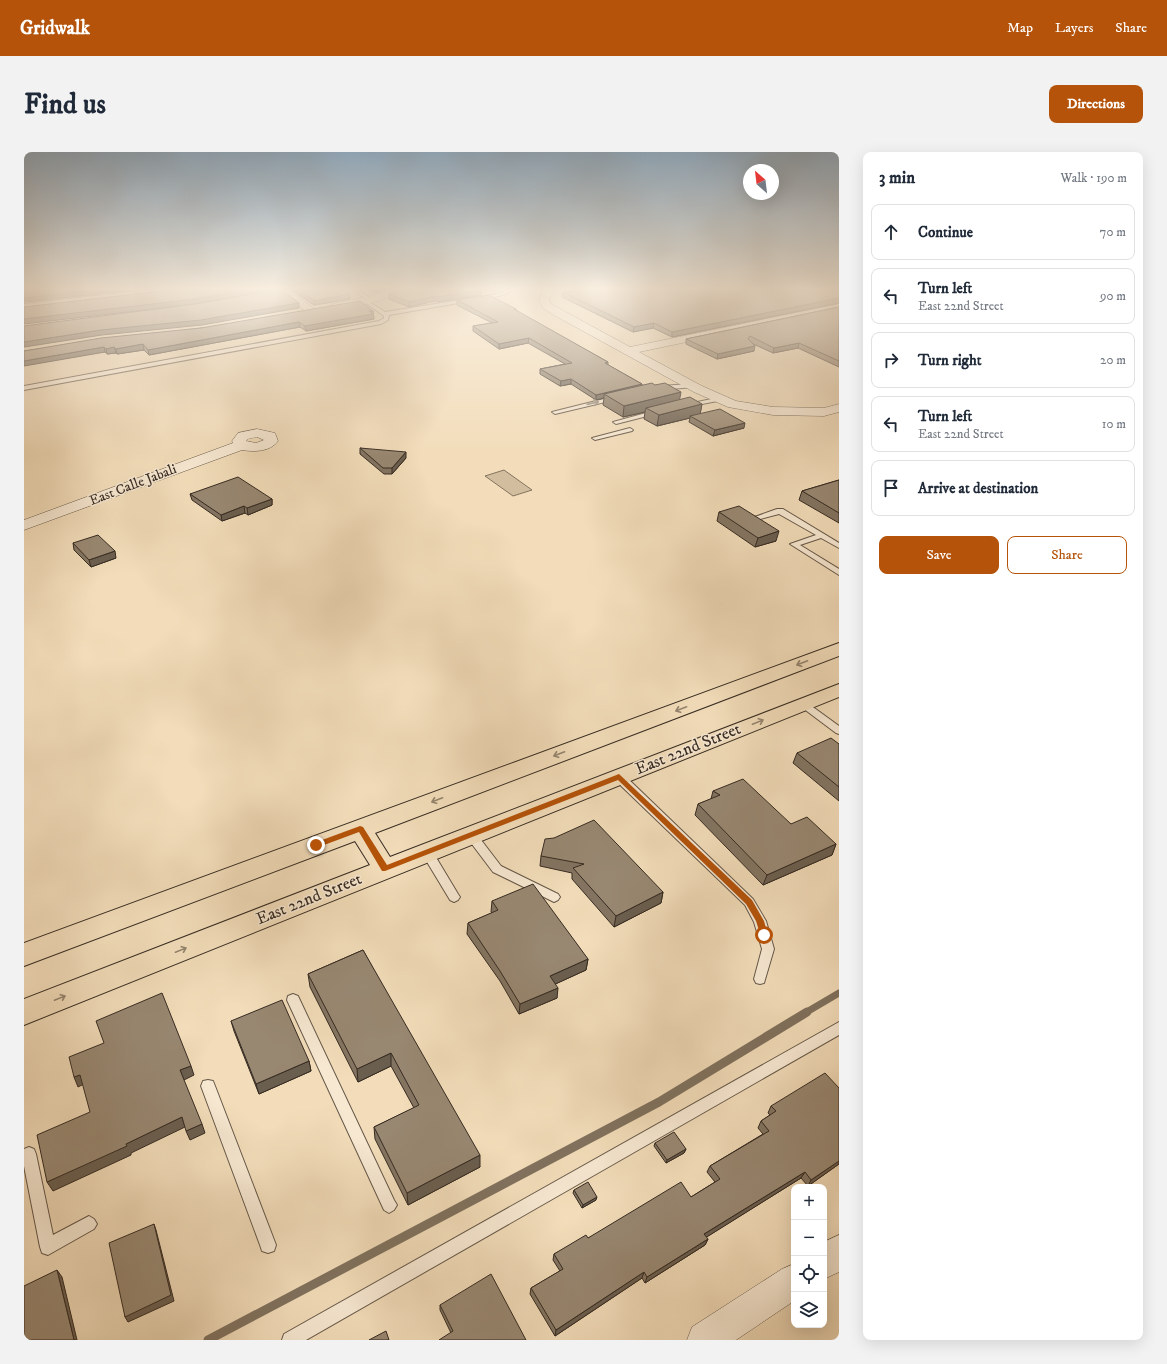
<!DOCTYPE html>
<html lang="en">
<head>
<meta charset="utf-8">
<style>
	body { margin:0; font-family:"IM FELL DW Pica",serif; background:#f2f2f3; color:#1f2937 }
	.controls { position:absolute; right:12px; bottom:12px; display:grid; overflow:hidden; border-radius:8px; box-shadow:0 4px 16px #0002 }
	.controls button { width:36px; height:36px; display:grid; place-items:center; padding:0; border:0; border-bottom:1px solid #e0e1e3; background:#fff; color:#1f2937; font:20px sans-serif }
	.compass { position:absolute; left:719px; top:12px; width:36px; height:36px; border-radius:50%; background:#fff; box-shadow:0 4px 16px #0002; rotate:332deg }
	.stop { position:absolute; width:12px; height:12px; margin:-9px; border:3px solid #b45309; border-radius:50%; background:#fff }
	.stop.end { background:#b45309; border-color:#fff; box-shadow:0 1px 4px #0008 }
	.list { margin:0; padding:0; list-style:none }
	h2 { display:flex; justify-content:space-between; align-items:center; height:52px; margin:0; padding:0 16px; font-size:17px }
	h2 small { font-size:13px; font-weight:400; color:#747a83 }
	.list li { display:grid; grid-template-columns:26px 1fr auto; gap:12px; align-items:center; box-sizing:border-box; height:56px; margin:0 8px 8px; padding:0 8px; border:1px solid #e0e1e3; border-radius:8px }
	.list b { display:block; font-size:15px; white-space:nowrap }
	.list p { margin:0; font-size:13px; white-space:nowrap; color:#747a83 }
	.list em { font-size:13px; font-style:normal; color:#747a83 }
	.actions { display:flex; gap:8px; padding:12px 16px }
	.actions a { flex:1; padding:9px 0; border:1px solid #b45309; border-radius:8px; text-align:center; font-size:14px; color:#b45309 }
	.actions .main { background:#b45309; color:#fff }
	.icon { flex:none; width:22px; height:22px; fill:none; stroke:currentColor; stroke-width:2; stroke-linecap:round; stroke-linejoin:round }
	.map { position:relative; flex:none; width:815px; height:1188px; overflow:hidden; border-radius:8px }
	header { display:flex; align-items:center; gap:24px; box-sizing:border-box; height:56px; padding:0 20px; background:#b45309; color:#fff }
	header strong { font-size:19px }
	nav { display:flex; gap:22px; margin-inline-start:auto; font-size:14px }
	.intro { display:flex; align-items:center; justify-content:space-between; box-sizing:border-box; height:96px; padding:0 24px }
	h1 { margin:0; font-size:28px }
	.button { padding:10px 18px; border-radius:8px; background:#b45309; color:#fff; font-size:14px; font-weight:700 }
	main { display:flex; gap:24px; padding:0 24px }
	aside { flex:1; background:#fff; border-radius:8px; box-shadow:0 4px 16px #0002 }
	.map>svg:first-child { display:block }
	.green { fill:#d2be9f; stroke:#847460 }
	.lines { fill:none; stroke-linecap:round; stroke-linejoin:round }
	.stream-far1 { stroke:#80715e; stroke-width:7 }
	.stream { stroke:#80715e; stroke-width:9 }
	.lane-casing { stroke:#655748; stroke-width:2 }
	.street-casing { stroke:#655748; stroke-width:1 }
	.primary-casing { stroke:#362b22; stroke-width:2 }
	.lane { fill:#f7e8d2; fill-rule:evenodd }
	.street { fill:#f7e8d2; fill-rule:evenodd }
	.primary { fill:#f2dcb9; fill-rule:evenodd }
	.wall { fill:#837461; stroke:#362b22 }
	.shaded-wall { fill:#6a5e4f; stroke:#362b22 }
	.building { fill:#988771; stroke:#362b22 }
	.oneway { stroke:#968a7a }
	.oneway2 { stroke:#94846e }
	.route { fill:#b45309 }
	.labels { text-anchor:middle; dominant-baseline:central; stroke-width:3; stroke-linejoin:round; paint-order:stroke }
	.far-street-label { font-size:14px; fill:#362b22; stroke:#f7e8d2 }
	.street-label { font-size:17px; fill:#362b22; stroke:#f7e8d2 }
</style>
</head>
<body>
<header>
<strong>Gridwalk</strong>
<nav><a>Map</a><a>Layers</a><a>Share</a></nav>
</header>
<div class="intro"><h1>Find us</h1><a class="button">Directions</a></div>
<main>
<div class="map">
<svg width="815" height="1188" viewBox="0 0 815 1188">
	<rect width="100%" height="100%" fill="#f2dcb9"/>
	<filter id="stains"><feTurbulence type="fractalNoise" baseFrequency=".005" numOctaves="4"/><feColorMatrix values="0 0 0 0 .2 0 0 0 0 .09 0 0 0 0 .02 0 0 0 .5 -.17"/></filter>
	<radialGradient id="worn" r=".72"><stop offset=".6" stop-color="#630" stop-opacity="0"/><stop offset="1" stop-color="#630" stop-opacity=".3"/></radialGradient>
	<path class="green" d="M 480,318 L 508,338 L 489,344 L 461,324 Z"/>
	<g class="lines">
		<path class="stream-far1" d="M 781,861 L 815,841"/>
		<path class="stream" d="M 184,1188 L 635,950 L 783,860"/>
		<defs>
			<g id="lane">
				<path d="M 329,138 L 334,138 L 348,147 L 348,149 L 344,149 L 361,160 L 474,142 L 482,138 L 486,138 L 484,141 L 475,144 L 365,163 L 364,168 L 357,172 L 0,238 L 0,234 L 355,169 L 360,166 L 360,164 L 339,149 L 343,148 Z"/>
				<path d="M 668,232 L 670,233 L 670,235 L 635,238 L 632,236 L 635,234 Z"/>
				<path d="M 592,244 L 595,246 L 594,247 L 531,262 L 528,260 Z"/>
				<path d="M 697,245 L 699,246 L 699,248 L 662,255 L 659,253 Z"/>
				<path d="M 633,258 L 635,259 L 635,261 L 592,272 L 589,270 Z"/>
				<path d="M 606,276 L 609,278 L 608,279 L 571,288 L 568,286 Z"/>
				<path d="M 753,357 L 759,357 L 815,391 L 815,396 L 797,386 L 776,393 L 815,417 L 815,423 L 766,392 L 792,383 L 755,362 L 729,369 L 725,367 Z"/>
				<path d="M 779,549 L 782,550 L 815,574 L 815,582 L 812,581 L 776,554 L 774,552 L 776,550 Z"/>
				<path d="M 595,621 L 599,622 L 729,747 L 742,769 L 750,797 L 740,831 L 736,832 L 732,831 L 730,827 L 738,797 L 730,770 L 721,753 L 591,628 L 590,625 L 591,622 Z"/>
				<path d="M 447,679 L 451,680 L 477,714 L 534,742 L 536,745 L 534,748 L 530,750 L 526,748 L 469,720 L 441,683 L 443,680 Z"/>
				<path d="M 403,696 L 407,697 L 434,742 L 436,745 L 434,748 L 430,750 L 426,748 L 397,700 L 399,697 Z"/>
				<path d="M 269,842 L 274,844 L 370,1048 L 373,1053 L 370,1058 L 365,1061 L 360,1058 L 263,848 L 264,844 Z"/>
				<path d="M 815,870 L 815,883 L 282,1188 L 258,1188 L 260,1182 Z"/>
				<path d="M 184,928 L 189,929 L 191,934 L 252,1093 L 250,1099 L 244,1101 L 238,1099 L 236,1093 L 177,934 L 179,929 Z"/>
				<path d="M 5,995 L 10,997 L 12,1002 L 29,1083 L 65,1064 L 70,1067 L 73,1072 L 70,1077 L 24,1103 L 18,1101 L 16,1095 L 0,1014 L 0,997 Z"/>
			</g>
			<g id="street">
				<path d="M 123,138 L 152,138 L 147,141 L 0,158 L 0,152 Z"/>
				<path d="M 255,138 L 266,138 L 293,159 L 292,161 L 284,161 Z"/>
				<path d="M 365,138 L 378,138 L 377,140 L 355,149 L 309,158 L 304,155 L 309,152 L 348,144 Z"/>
				<path d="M 520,138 L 531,138 L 527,142 L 525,147 L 527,152 L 606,195 L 815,152 L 815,158 L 615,200 L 678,234 L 712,249 L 749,255 L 800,256 L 815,252 L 815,260 L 800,264 L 749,263 L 704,255 L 670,240 L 528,162 L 519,156 L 515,147 Z"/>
				<path d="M 233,277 L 251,281 L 254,289 C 246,300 230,300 218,298 L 0,378 L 0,368 L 209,291 L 208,289 L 214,281 ZM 233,285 L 240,288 L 232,291 L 222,289 L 224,287 Z"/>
				<path d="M 815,1083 L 815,1120 L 800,1127 L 800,1090 Z"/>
				<path d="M 770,1112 L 770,1149 L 712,1188 L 663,1188 L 668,1175 L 758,1117 Z"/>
			</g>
			<path id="primary" d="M 815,491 L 815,504 L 351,681 L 366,705 L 815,532 L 815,545 L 0,873 L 0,847 L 346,713 L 331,689 L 0,814 L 0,791 Z"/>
		</defs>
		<use href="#lane" class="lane-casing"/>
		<use href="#street" class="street-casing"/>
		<use href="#primary" class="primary-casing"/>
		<use href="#lane" class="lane"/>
		<use href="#street" class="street"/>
		<use href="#primary" class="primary"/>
	</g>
	<g class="wall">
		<path d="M 268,138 L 321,138 L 326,142 L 326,147 L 290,153 Z"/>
		<path d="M 344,138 L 361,138 L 352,141 Z"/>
		<path d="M 457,138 L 457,143 L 414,150 L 411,149 L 385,155 L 365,147 L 365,142 Z"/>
		<path d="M 815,138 L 815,151 L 648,185 L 629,176 L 609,180 L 538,145 L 539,140 Z"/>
		<path d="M 433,148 L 492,157 L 492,159 L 584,210 L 584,213 L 618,232 L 618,234 L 656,248 L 678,252 L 676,262 L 720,276 L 689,284 L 665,270 L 666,266 L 633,274 L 620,267 L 621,260 L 599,265 L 579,253 L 580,246 L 572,248 L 547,232 L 536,234 L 516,222 L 516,217 L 541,212 L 504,191 L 475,197 L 449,179 L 449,174 L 468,171 L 433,153 Z"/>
		<path d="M 815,155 L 815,215 L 774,196 L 749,201 L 727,191 L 730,199 L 693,207 L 662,192 L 662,187 Z"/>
		<path d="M 349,159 L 350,167 L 282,179 L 276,175 L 125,203 L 120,198 L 93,202 L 92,201 L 83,202 L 81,200 L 0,199 L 177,176 Z"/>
		<path d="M 336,296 L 382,306 L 368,322 L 360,322 L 336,302 Z"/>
		<path d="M 815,328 L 815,371 L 775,348 L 778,339 Z"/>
		<path d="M 166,342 L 248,347 L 248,353 L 224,363 L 221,361 L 198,369 L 168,348 Z"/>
		<path d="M 695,360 L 752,389 L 731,395 L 693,369 Z"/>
		<path d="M 49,391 L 92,406 L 67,415 L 50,398 Z"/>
		<path d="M 815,592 L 815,649 L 769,611 L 773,601 Z"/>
		<path d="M 689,639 L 767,672 L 812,692 L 808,703 L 739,733 L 671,663 L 674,652 L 687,647 Z"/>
		<path d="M 530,686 L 639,740 L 637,751 L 590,775 L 548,727 L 548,721 L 516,714 L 517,704 Z"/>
		<path d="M 468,749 L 564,807 L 562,818 L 531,832 L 533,846 L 495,862 L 476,829 L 443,782 L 444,771 L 468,761 L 467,760 Z"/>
		<path d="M 339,798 L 456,1015 L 384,1053 L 351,987 L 350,975 L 390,956 L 367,914 L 334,930 L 286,835 L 284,822 Z"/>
		<path d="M 207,869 L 285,909 L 287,919 L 235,942 L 210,879 Z"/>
		<path d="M 747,954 L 815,1012 L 784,1034 L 777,1026 L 682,1085 L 684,1087 L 681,1093 L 621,1131 L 618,1126 L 531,1184 L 506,1142 L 507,1136 L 536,1119 L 529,1108 L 530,1102 L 564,1086 L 667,1045 L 691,1030 L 683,1020 L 686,1014 L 739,982 L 734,976 L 737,969 L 746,963 L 744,961 Z"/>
		<path d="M 631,991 L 662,997 L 660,1001 L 642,1011 L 630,994 Z"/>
		<path d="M 550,1038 L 572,1048 L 558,1056 L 549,1041 Z"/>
		<path d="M 416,1153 L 502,1188 L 427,1181 L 416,1158 Z"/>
	</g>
	<g class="shaded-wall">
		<path d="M 69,138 L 111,138 L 0,150 L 0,146 Z"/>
		<path d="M 221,138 L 248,138 L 172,152 L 0,172 L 0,167 Z"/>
		<path d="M 352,138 L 361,138 L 352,141 Z"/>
		<path d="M 457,138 L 457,143 L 414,150 L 414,145 Z"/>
		<path d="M 326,142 L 326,147 L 290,153 L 290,149 Z"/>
		<path d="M 411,144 L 411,149 L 385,155 L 385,150 Z"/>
		<path d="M 815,146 L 815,151 L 648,185 L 648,180 Z"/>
		<path d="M 275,151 L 275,156 L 178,173 L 78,183 L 0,195 L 0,190 L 77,178 Z"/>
		<path d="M 345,159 L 349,159 L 350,167 L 282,179 L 281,174 Z"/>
		<path d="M 275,170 L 276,175 L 125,203 L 124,198 Z"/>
		<path d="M 630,171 L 629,176 L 609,180 L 610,175 Z"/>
		<path d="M 505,186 L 504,191 L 475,197 L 475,192 Z"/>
		<path d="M 775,191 L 774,196 L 749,201 L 750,196 Z"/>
		<path d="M 119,192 L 120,198 L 93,202 L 92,197 Z"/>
		<path d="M 731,194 L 730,199 L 693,207 L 694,202 Z"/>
		<path d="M 80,195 L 81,200 L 0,214 L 0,209 Z"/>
		<path d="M 90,195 L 92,201 L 83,202 L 82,197 Z"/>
		<path d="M 547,227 L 547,232 L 536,234 L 537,229 Z"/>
		<path d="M 618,232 L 617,237 L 580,242 L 580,246 L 572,248 L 572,243 Z"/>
		<path d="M 657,240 L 655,251 L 622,256 L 621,260 L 599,265 L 600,254 Z"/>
		<path d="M 678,252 L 676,263 L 666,264 L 666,266 L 633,274 L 635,263 Z"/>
		<path d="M 721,271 L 720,276 L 689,284 L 691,278 Z"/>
		<path d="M 382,300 L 382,306 L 368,322 L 368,316 Z"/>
		<path d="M 248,347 L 248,353 L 224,363 L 223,356 Z"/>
		<path d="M 220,354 L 221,361 L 198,369 L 197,363 Z"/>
		<path d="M 755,379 L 752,389 L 731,395 L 734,386 Z"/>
		<path d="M 91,399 L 92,406 L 67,415 L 65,408 Z"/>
		<path d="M 812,692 L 808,703 L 739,733 L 743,723 Z"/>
		<path d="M 639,740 L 637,751 L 590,775 L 592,764 Z"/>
		<path d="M 564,807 L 562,818 L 525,835 L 526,824 Z"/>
		<path d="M 534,836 L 533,846 L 495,862 L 496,852 Z"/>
		<path d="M 367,901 L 367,914 L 334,930 L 333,917 Z"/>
		<path d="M 285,909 L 287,919 L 235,942 L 232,932 Z"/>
		<path d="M 167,914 L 170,923 L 160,928 L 156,918 Z"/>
		<path d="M 56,923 L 60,932 L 54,935 L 50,925 Z"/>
		<path d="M 158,965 L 161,975 L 107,1001 L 107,1003 L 29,1039 L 23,1030 Z"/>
		<path d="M 178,972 L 181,981 L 166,988 L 162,979 Z"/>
		<path d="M 662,997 L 660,1001 L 642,1011 L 643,1008 Z"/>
		<path d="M 456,1003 L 456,1015 L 384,1053 L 383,1041 Z"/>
		<path d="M 815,1009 L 815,1012 L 784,1034 L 787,1028 Z"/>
		<path d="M 781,1020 L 777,1026 L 678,1088 L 680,1082 Z"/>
		<path d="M 573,1045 L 572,1048 L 558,1056 L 559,1053 Z"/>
		<path d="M 130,1072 L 132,1078 L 150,1149 L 104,1170 L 101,1165 Z"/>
		<path d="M 684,1087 L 681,1093 L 621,1131 L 623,1125 Z"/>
		<path d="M 33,1118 L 38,1125 L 53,1188 L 50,1188 Z"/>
		<path d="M 620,1120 L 618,1126 L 531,1184 L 532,1178 Z"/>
	</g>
	<g class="building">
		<path d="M 0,138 L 69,138 L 0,146 Z"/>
		<path d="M 146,138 L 221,138 L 171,147 L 0,167 L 0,155 Z"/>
		<path d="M 252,138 L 258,138 L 275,151 L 177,168 L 77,178 L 0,190 L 0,174 L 171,152 Z"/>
		<path d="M 275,138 L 321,138 L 326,142 L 290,149 Z"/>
		<path d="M 375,138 L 457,138 L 414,145 L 411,144 L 385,150 L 365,142 Z"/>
		<path d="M 550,138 L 815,138 L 815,146 L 648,180 L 630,171 L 610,175 L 539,140 Z"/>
		<path d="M 465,143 L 492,157 L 490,157 L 584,210 L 581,211 L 618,232 L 572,243 L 547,227 L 537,229 L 516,217 L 548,211 L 505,186 L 475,192 L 449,174 L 474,170 L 433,148 Z"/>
		<path d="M 336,149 L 349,159 L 345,159 L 349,162 L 281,174 L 275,170 L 124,198 L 119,192 L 92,197 L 90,195 L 82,197 L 80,195 L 0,209 L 0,199 L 77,186 L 177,176 Z"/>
		<path d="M 815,155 L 815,209 L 775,191 L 750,196 L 726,184 L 724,187 L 731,194 L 694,202 L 662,187 Z"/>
		<path d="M 628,231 L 631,233 L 641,231 L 657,240 L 600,254 L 580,242 Z"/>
		<path d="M 666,245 L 678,252 L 635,263 L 622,256 Z"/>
		<path d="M 696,257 L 721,271 L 691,278 L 666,264 Z"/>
		<path d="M 336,296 L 382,300 L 368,316 L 359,316 Z"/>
		<path d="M 214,325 L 248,347 L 223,356 L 220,354 L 197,363 L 166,342 Z"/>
		<path d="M 815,328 L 815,361 L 778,339 Z"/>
		<path d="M 715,354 L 755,379 L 734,386 L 695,360 Z"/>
		<path d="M 74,383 L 91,399 L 65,408 L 49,391 Z"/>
		<path d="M 807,586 L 815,592 L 815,635 L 773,601 Z"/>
		<path d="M 719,627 L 767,672 L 783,665 L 812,692 L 743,723 L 674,652 L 696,643 L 689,639 Z"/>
		<path d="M 570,668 L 639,740 L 592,764 L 549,716 L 560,712 L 517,704 L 521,687 L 530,686 Z"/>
		<path d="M 509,732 L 564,807 L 526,824 L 534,836 L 496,852 L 476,819 L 444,771 L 474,758 L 468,749 Z"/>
		<path d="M 339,798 L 456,1003 L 383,1041 L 350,975 L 395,953 L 367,901 L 333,917 L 284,822 Z"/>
		<path d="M 138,841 L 167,914 L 156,918 L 178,972 L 162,979 L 158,965 L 102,992 L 103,994 L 23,1030 L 13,983 L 66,960 L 56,923 L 50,925 L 45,905 L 80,891 L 72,869 Z"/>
		<path d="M 258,848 L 285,909 L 232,932 L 207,869 Z"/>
		<path d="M 801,921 L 815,936 L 815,1009 L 787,1028 L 781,1020 L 680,1082 L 684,1087 L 623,1125 L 620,1120 L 532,1178 L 507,1136 L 539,1117 L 530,1102 L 562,1083 L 564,1086 L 657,1030 L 667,1045 L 696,1027 L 686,1014 L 745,979 L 737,969 L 752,959 L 747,954 Z"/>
		<path d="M 650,980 L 662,997 L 643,1008 L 631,991 Z"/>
		<path d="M 564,1030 L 573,1045 L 559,1053 L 550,1038 Z"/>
		<path d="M 130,1072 L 147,1143 L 101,1165 L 85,1091 Z"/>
		<path d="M 33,1118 L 50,1188 L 0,1188 L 0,1134 Z"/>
		<path d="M 467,1122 L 502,1188 L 415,1188 L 429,1179 L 416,1153 Z"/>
		<path d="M 362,1179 L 365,1188 L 345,1188 Z"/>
	</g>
	<defs><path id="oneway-shaft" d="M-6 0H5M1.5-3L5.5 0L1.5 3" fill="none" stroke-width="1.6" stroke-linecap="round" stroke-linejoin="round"/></defs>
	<use class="oneway" href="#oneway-shaft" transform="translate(569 251) rotate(-13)"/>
	<g class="oneway2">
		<use href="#oneway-shaft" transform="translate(778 511) rotate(159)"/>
		<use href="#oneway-shaft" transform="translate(657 557) rotate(159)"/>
		<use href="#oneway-shaft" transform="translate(734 570) rotate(-22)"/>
		<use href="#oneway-shaft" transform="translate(535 602) rotate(159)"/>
		<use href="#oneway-shaft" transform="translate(413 648) rotate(159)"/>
		<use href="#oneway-shaft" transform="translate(157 798) rotate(-22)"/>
		<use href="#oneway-shaft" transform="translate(36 846) rotate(-22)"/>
	</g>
	<linearGradient id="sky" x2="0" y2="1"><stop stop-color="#92acc1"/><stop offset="0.45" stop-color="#f9efe0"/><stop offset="1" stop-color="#f9efe0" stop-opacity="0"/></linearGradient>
	<rect width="815" height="304" fill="url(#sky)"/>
	<path class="route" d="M 595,622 L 728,748 L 740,769 L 744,783 L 742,785 L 737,785 L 732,769 L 722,752 L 594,628 L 361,719 L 358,719 L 335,680 L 292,696 L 289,693 L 290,691 L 336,674 L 339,675 L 363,713 Z"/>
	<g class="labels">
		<g class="far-street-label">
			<text transform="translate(109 333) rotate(-21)">East Calle Jabali</text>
		</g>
		<g class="street-label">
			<text transform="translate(664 597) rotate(-22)">East 22nd Street</text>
			<text transform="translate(285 747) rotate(-22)">East 22nd Street</text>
		</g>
	</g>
	<rect width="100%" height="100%" filter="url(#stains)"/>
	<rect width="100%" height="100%" fill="url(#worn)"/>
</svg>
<div class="controls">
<button>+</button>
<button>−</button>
<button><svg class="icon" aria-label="locate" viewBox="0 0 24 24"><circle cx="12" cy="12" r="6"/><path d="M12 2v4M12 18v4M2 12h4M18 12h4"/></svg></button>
<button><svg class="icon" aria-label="layers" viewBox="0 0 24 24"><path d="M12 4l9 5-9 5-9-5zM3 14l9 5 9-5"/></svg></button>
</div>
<svg class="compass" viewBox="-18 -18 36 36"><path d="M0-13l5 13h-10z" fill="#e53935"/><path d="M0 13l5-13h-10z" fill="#747a83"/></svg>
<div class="stop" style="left:740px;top:783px"></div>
<div class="stop end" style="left:292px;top:693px"></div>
</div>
<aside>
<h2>3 min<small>Walk · 190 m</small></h2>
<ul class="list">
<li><svg class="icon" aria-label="ahead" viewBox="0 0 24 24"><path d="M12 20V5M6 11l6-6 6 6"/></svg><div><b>Continue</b></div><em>70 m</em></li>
<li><svg class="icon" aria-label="left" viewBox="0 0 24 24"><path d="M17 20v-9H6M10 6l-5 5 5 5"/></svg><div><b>Turn left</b><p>East 22nd Street</p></div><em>90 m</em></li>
<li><svg class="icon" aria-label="right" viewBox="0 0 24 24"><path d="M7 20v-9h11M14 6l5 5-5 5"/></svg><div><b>Turn right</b></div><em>20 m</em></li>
<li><svg class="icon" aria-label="left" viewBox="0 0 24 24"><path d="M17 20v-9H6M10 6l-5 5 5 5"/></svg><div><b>Turn left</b><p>East 22nd Street</p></div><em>10 m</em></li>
<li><svg class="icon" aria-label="arrive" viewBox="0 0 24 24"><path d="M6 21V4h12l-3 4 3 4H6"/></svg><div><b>Arrive at destination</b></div></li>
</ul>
<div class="actions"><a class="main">Save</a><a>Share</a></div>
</aside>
</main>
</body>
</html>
